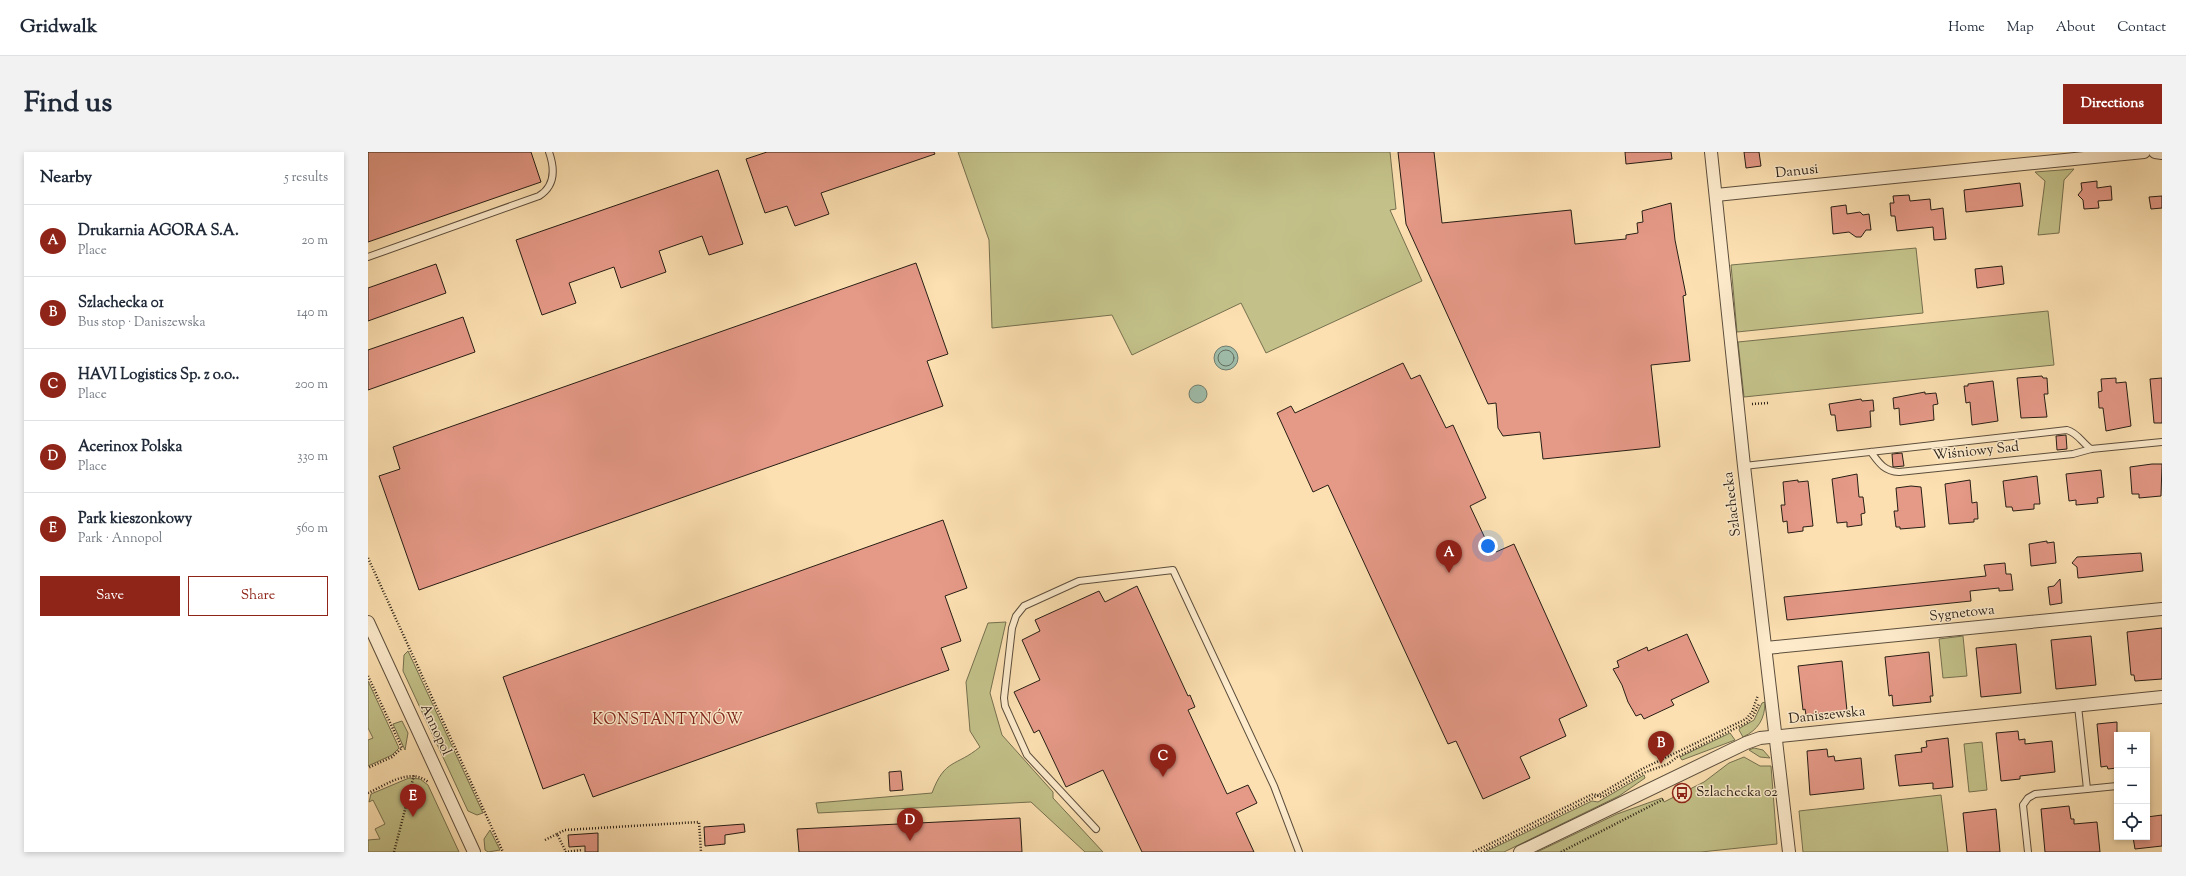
<!DOCTYPE html>
<html lang="en">
<head>
<meta charset="utf-8">
<style>
	body { margin:0; font-family:"Sorts Mill Goudy",serif; background:#f2f2f3; color:#1f2937 }
	.controls { position:absolute; right:12px; bottom:12px; display:grid; overflow:hidden; border-radius:0px; box-shadow:0 2px 6px #0003 }
	.controls button { width:36px; height:36px; display:grid; place-items:center; padding:0; border:0; border-bottom:1px solid #e0e1e3; background:#fff; color:#1f2937; font:20px sans-serif }
	.you { position:absolute; left:1120px; top:394px; width:14px; height:14px; margin:-10px; border:3px solid #fff; border-radius:50%; background:#1a73e8; box-shadow:0 0 0 6px #1a73e833 }
	.badge { display:grid; place-items:center; width:26px; height:26px; border-radius:50%; background:#8f2418; color:#fff; font-size:13px; font-weight:700 }
	.pin { position:absolute; translate:-50% -33px; filter:drop-shadow(0 1px 2px #0008) }
	.pin::after { content:''; position:absolute; top:21px; width:14px; height:12px; background:inherit; clip-path:polygon(0 0,100% 0,50% 100%) }
	.list { margin:0; padding:0; list-style:none }
	h2 { display:flex; justify-content:space-between; align-items:center; height:52px; margin:0; padding:0 16px; font-size:17px }
	h2 small { font-size:13px; font-weight:400; color:#747a83 }
	.list li { display:grid; grid-template-columns:26px 1fr auto; gap:12px; align-items:center; box-sizing:border-box; height:72px; padding:0 16px; border-top:1px solid #e0e1e3 }
	.list b { display:block; font-size:15px; white-space:nowrap }
	.list p { margin:0; font-size:13px; white-space:nowrap; color:#747a83 }
	.list em { font-size:13px; font-style:normal; color:#747a83 }
	.actions { display:flex; gap:8px; padding:12px 16px }
	.actions a { flex:1; padding:9px 0; border:1px solid #8f2418; border-radius:0px; text-align:center; font-size:14px; color:#8f2418 }
	.actions .main { background:#8f2418; color:#fff }
	.icon { flex:none; width:22px; height:22px; fill:none; stroke:currentColor; stroke-width:2; stroke-linecap:round; stroke-linejoin:round }
	.map { position:relative; flex:none; width:1794px; height:700px; overflow:hidden; border-radius:0px }
	header { display:flex; align-items:center; gap:24px; box-sizing:border-box; height:56px; padding:0 20px; background:#fff; border-bottom:1px solid #e0e1e3 }
	header strong { font-size:19px }
	nav { display:flex; gap:22px; margin-inline-start:auto; font-size:14px }
	.intro { display:flex; align-items:center; justify-content:space-between; box-sizing:border-box; height:96px; padding:0 24px }
	h1 { margin:0; font-size:28px }
	.button { padding:10px 18px; border-radius:0px; background:#8f2418; color:#fff; font-size:14px; font-weight:700 }
	main { display:flex; gap:24px; padding:0 24px }
	aside { flex:1; background:#fff; border-radius:0px; box-shadow:0 2px 6px #0003 }
	.map>svg:first-child { display:block }
	.green { fill:#c3c189; stroke:#75704f }
	.water { fill:#9fbdaa; stroke:#6f7d6e }
	.lines { fill:none; stroke-linecap:round; stroke-linejoin:round }
	.shore { stroke:#636e60; stroke-width:1 }
	.building { fill:#e59987; stroke:#271e15 }
	.lane-casing { stroke:#5c4e3c; stroke-width:8 }
	.street-casing { stroke:#5c4e3c; stroke-width:14 }
	.path { stroke:#271e15; stroke-width:2.5; stroke-dasharray:1 2; stroke-linecap:butt }
	.lane { stroke:#fdebcc; stroke-width:6 }
	.street { stroke:#fdebcc; stroke-width:12 }
	.labels { text-anchor:middle; dominant-baseline:central; stroke-width:3; stroke-linejoin:round; paint-order:stroke }
	.street-label { font-size:14px; fill:#271e15; stroke:#fdebcc }
	.poi-label { font-size:14px; fill:#271e15; stroke:#fdebcc; text-anchor:start }
	.neighbourhood-label { font-size:15px; letter-spacing:1px; fill:#7a1f14; stroke:#fdebcc }
</style>
</head>
<body>
<header>
<strong>Gridwalk</strong>
<nav><a>Home</a><a>Map</a><a>About</a><a>Contact</a></nav>
</header>
<div class="intro"><h1>Find us</h1><a class="button">Directions</a></div>
<main>
<aside>
<h2>Nearby<small>5 results</small></h2>
<ul class="list">
<li><span class="badge">A</span><div><b>Drukarnia AGORA S.A.</b><p>Place</p></div><em>20 m</em></li>
<li><span class="badge">B</span><div><b>Szlachecka 01</b><p>Bus stop · Daniszewska</p></div><em>140 m</em></li>
<li><span class="badge">C</span><div><b>HAVI Logistics Sp. z o.o..</b><p>Place</p></div><em>200 m</em></li>
<li><span class="badge">D</span><div><b>Acerinox Polska</b><p>Place</p></div><em>330 m</em></li>
<li><span class="badge">E</span><div><b>Park kieszonkowy</b><p>Park · Annopol</p></div><em>560 m</em></li>
</ul>
<div class="actions"><a class="main">Save</a><a>Share</a></div>
</aside>
<div class="map">
<svg width="1794" height="700" viewBox="0 0 1794 700">
	<rect width="100%" height="100%" fill="#fce0b1"/>
	<filter id="stains"><feTurbulence type="fractalNoise" baseFrequency=".005" numOctaves="4"/><feColorMatrix values="0 0 0 0 .2 0 0 0 0 .09 0 0 0 0 .02 0 0 0 .5 -.17"/></filter>
	<radialGradient id="worn" r=".72"><stop offset=".6" stop-color="#630" stop-opacity="0"/><stop offset="1" stop-color="#630" stop-opacity=".3"/></radialGradient>
	<g class="green">
		<path d="M 590,0 L 1022,0 L 1028,57 L 1022,58 L 1054,129 L 898,201 L 873,151 L 764,203 L 744,163 L 624,176 L 621,88 Z"/>
		<path d="M 1706,17 L 1696,28 L 1691,81 L 1670,83 L 1677,29 L 1667,20 Z"/>
		<path d="M 1548,96 L 1555,161 L 1369,180 L 1363,113 Z"/>
		<path d="M 1680,159 L 1686,213 L 1376,245 L 1370,190 Z"/>
		<path d="M 638,470 L 622,541 L 634,583 L 685,640 L 685,646 L 735,700 L 717,700 L 663,650 L 450,661 L 448,651 L 564,641 C 577,606 588,615 612,595 L 602,579 L 598,530 L 620,471 Z"/>
		<path d="M 1595,484 L 1599,524 L 1575,526 L 1571,487 Z"/>
		<path d="M 40,499 L 115,661 L 109,663 L 100,659 L 35,519 L 36,503 Z"/>
		<path d="M 0,529 L 31,596 L 24,603 L 0,614 L 0,588 L 5,586 L 0,576 Z"/>
		<path d="M 1397,550 C 1397,567 1390,578 1375,585 L 1371,578 L 1372,576 L 1386,568 L 1394,551 Z"/>
		<path d="M 34,569 L 40,581 L 37,598 L 25,572 Z"/>
		<path d="M 1362,581 L 1367,588 L 1314,608 L 1312,605 Z"/>
		<path d="M 1614,590 L 1619,638 L 1601,640 L 1596,592 Z"/>
		<path d="M 1386,596 L 1395,598 L 1402,606 L 1392,605 L 1381,598 Z"/>
		<path d="M 1376,605 L 1392,614 L 1403,614 L 1409,692 L 1333,700 L 1169,700 L 1249,662 L 1294,646 L 1296,650 L 1336,630 L 1361,611 Z"/>
		<path d="M 1276,623 L 1277,626 L 1251,644 L 1136,700 L 1117,700 L 1224,649 L 1230,650 Z"/>
		<path d="M 41,626 L 52,627 L 60,633 L 91,700 L 0,700 L 0,688 L 12,687 L 7,677 L 17,672 L 5,648 L 1,650 L 3,642 Z"/>
		<path d="M 1573,643 L 1580,700 L 1435,700 L 1431,659 Z"/>
		<path d="M 122,678 L 132,698 L 120,700 L 117,698 L 116,687 Z"/>
	</g>
	<g class="water">
		<circle cx="858" cy="206" r="12"/>
		<circle cx="830" cy="242" r="9"/>
	</g>
	<g class="lines">
		<circle class="shore" cx="858" cy="206" r="8"/>
	</g>
	<g class="building">
		<path d="M 0,0 L 163,0 L 173,30 L 0,90 Z"/>
		<path d="M 399,0 L 566,0 L 567,2 L 453,41 L 461,62 L 427,74 L 419,54 L 397,61 L 378,7 Z"/>
		<path d="M 1030,0 L 1066,0 L 1074,71 L 1203,58 L 1207,92 L 1258,87 L 1258,83 L 1270,81 L 1269,71 L 1275,70 L 1274,59 L 1303,51 L 1307,88 L 1318,143 L 1315,144 L 1322,209 L 1283,213 L 1292,295 L 1175,307 L 1172,280 L 1135,284 L 1130,276 L 1128,251 L 1120,252 L 1038,72 Z"/>
		<path d="M 1257,0 L 1303,0 L 1304,7 L 1258,12 Z"/>
		<path d="M 1376,0 L 1391,0 L 1393,14 L 1378,16 Z"/>
		<path d="M 350,18 L 375,92 L 341,103 L 334,84 L 291,99 L 298,120 L 253,136 L 246,115 L 201,131 L 208,151 L 174,163 L 148,88 Z"/>
		<path d="M 1729,29 L 1729,36 L 1743,34 L 1744,48 L 1730,49 L 1731,56 L 1716,57 L 1715,48 L 1710,43 L 1714,38 L 1713,31 Z"/>
		<path d="M 1652,31 L 1655,54 L 1598,60 L 1596,38 Z"/>
		<path d="M 1541,43 L 1542,49 L 1562,47 L 1563,58 L 1575,56 L 1578,87 L 1566,88 L 1565,75 L 1529,79 L 1527,64 L 1523,64 L 1522,51 L 1526,51 L 1525,44 Z"/>
		<path d="M 1794,44 L 1794,56 L 1783,57 L 1781,45 Z"/>
		<path d="M 1478,53 L 1479,62 L 1492,60 L 1495,63 L 1501,62 L 1503,78 L 1498,78 L 1493,85 L 1488,85 L 1481,80 L 1465,82 L 1463,55 Z"/>
		<path d="M 548,111 L 580,202 L 559,209 L 575,254 L 51,438 L 11,324 L 32,317 L 25,295 Z"/>
		<path d="M 68,112 L 78,141 L 0,169 L 0,136 Z"/>
		<path d="M 1634,114 L 1636,132 L 1609,136 L 1607,117 Z"/>
		<path d="M 95,165 L 107,200 L 0,238 L 0,198 Z"/>
		<path d="M 1035,211 L 1043,227 L 1052,223 L 1078,276 L 1085,273 L 1118,346 L 1102,354 L 1123,399 L 1127,397 L 1128,400 L 1146,392 L 1219,554 L 1191,567 L 1198,584 L 1152,605 L 1162,626 L 1115,647 L 1088,589 L 1080,592 L 960,333 L 945,340 L 909,261 L 923,254 L 927,261 Z"/>
		<path d="M 1674,224 L 1675,226 L 1679,226 L 1680,242 L 1676,242 L 1679,265 L 1653,266 L 1649,226 Z"/>
		<path d="M 1748,226 L 1748,231 L 1758,230 L 1763,274 L 1738,279 L 1735,256 L 1731,256 L 1730,240 L 1734,239 L 1733,227 Z"/>
		<path d="M 1794,226 L 1794,271 L 1786,271 L 1782,227 Z"/>
		<path d="M 1625,229 L 1630,269 L 1604,273 L 1602,250 L 1598,251 L 1596,234 L 1600,234 L 1600,232 Z"/>
		<path d="M 1557,240 L 1557,242 L 1568,241 L 1570,252 L 1565,253 L 1566,268 L 1532,273 L 1531,256 L 1526,257 L 1525,246 Z"/>
		<path d="M 1493,247 L 1494,249 L 1505,248 L 1506,259 L 1502,259 L 1503,275 L 1469,279 L 1467,263 L 1463,263 L 1461,252 Z"/>
		<path d="M 1698,283 L 1699,297 L 1689,298 L 1688,284 Z"/>
		<path d="M 1534,301 L 1536,314 L 1525,315 L 1524,302 Z"/>
		<path d="M 1784,312 L 1794,312 L 1793,344 L 1771,346 L 1771,342 L 1764,342 L 1762,315 Z"/>
		<path d="M 1733,318 L 1736,345 L 1729,346 L 1730,351 L 1708,353 L 1708,348 L 1701,349 L 1698,322 Z"/>
		<path d="M 1489,322 L 1491,345 L 1495,345 L 1497,361 L 1493,362 L 1494,373 L 1479,375 L 1479,370 L 1469,371 L 1464,327 Z"/>
		<path d="M 1669,324 L 1672,352 L 1666,352 L 1666,357 L 1645,359 L 1644,355 L 1638,355 L 1635,329 Z"/>
		<path d="M 1430,328 L 1430,330 L 1440,329 L 1445,374 L 1435,375 L 1435,379 L 1420,381 L 1419,369 L 1415,370 L 1413,353 L 1417,353 L 1415,330 Z"/>
		<path d="M 1602,328 L 1604,351 L 1609,350 L 1610,367 L 1606,367 L 1606,370 L 1581,372 L 1577,332 Z"/>
		<path d="M 1543,334 L 1553,335 L 1557,375 L 1532,377 L 1532,375 L 1528,375 L 1526,359 L 1530,359 L 1528,336 Z"/>
		<path d="M 575,368 L 599,436 L 577,444 L 593,489 L 573,496 L 581,518 L 225,645 L 216,622 L 175,637 L 135,525 Z"/>
		<path d="M 1679,389 L 1679,391 L 1686,390 L 1688,411 L 1663,414 L 1661,392 Z"/>
		<path d="M 1773,401 L 1775,419 L 1710,426 L 1709,415 L 1704,411 L 1709,405 Z"/>
		<path d="M 1637,411 L 1638,422 L 1643,422 L 1645,438 L 1631,439 L 1631,436 L 1602,439 L 1603,449 L 1419,468 L 1416,445 L 1618,424 L 1616,413 Z"/>
		<path d="M 1692,427 L 1694,451 L 1682,453 L 1680,435 L 1686,434 Z"/>
		<path d="M 769,434 L 820,544 L 822,543 L 827,555 L 820,558 L 859,642 L 880,633 L 889,651 L 868,661 L 886,700 L 774,700 L 735,618 L 698,635 L 671,578 L 666,581 L 646,540 L 672,528 L 654,488 L 672,479 L 667,468 L 731,439 L 737,450 Z"/>
		<path d="M 1794,476 L 1794,527 L 1767,529 L 1766,523 L 1763,523 L 1759,480 Z"/>
		<path d="M 1319,482 L 1341,530 L 1303,548 L 1306,553 L 1276,567 L 1273,562 L 1268,564 L 1260,550 L 1254,533 L 1245,517 L 1251,515 L 1249,509 L 1279,495 L 1280,499 Z"/>
		<path d="M 1723,484 L 1728,533 L 1688,537 L 1683,488 Z"/>
		<path d="M 1648,492 L 1653,541 L 1613,545 L 1608,496 Z"/>
		<path d="M 1561,500 L 1565,544 L 1562,544 L 1563,550 L 1525,554 L 1524,543 L 1521,544 L 1517,505 Z"/>
		<path d="M 1474,509 L 1479,559 L 1438,563 L 1437,557 L 1435,558 L 1430,514 Z"/>
		<path d="M 1749,570 L 1749,616 L 1740,617 L 1739,614 L 1733,615 L 1729,572 Z"/>
		<path d="M 1650,579 L 1651,588 L 1657,587 L 1657,592 L 1684,589 L 1687,620 L 1652,624 L 1652,627 L 1633,629 L 1628,581 Z"/>
		<path d="M 1580,586 L 1585,635 L 1565,637 L 1565,631 L 1531,634 L 1527,603 L 1554,600 L 1553,596 L 1559,595 L 1558,589 Z"/>
		<path d="M 1459,597 L 1460,605 L 1466,604 L 1467,609 L 1493,606 L 1496,637 L 1442,643 L 1439,599 Z"/>
		<path d="M 533,619 L 535,638 L 522,639 L 521,620 Z"/>
		<path d="M 1701,654 L 1703,667 L 1706,667 L 1706,672 L 1729,670 L 1732,700 L 1677,700 L 1673,657 Z"/>
		<path d="M 1628,657 L 1632,700 L 1599,700 L 1595,661 Z"/>
		<path d="M 1794,663 L 1794,694 L 1767,697 L 1765,685 L 1779,685 L 1779,665 Z"/>
		<path d="M 652,666 L 654,700 L 431,700 L 429,677 Z"/>
		<path d="M 376,672 L 377,680 L 357,683 L 357,692 L 337,694 L 336,675 Z"/>
		<path d="M 230,681 L 230,700 L 217,700 L 217,694 L 201,695 L 200,683 Z"/>
	</g>
	<g class="lines">
		<defs>
			<g id="lane">
				<path d="M 0,105 L 171,44 C 187,34 187,17 181,0"/>
				<path d="M 1503,300 C 1511,311 1516,319 1531,320 L 1705,302 L 1723,297 L 1794,290"/>
				<path d="M 1376,314 L 1699,278 C 1710,281 1714,291 1723,297"/>
				<path d="M 1719,637 L 1749,634"/>
				<path d="M 728,677 L 659,603 L 637,554 L 636,546 L 644,476 L 648,464 L 656,454 L 711,429 L 805,418 L 906,634 L 931,700"/>
				<path d="M 1660,700 L 1655,653 L 1660,646 L 1667,642 L 1719,637 L 1710,554"/>
			</g>
			<g id="street">
				<path d="M 1343,0 L 1376,314 L 1421,700"/>
				<path d="M 1787,0 L 1794,1"/>
				<path d="M 1348,43 L 1776,0"/>
				<path d="M 0,470 L 106,700"/>
				<path d="M 1398,496 L 1794,457"/>
				<path d="M 1152,700 L 1378,591 L 1392,586 L 1794,545"/>
			</g>
		</defs>
		<use href="#lane" class="lane-casing"/>
		<use href="#street" class="street-casing"/>
		<g class="path">
			<path d="M 1384,252 L 1400,251"/>
			<path d="M 0,406 L 135,700"/>
			<path d="M 0,524 L 34,596 L 24,605 L 0,616"/>
			<path d="M 0,641 C 18,633 42,615 60,630"/>
			<path d="M 189,682 L 197,678 L 331,670 L 333,700"/>
			<path d="M 177,688 L 189,682 L 198,700"/>
			<path d="M 26,700 L 46,623"/>
			<path d="M 197,700 L 214,698"/>
			<path d="M 1105,700 L 1225,642 L 1234,645 L 1275,621 L 1300,612 L 1309,605 L 1380,570 L 1385,564 L 1391,552"/>
			<path d="M 1113,700 L 1229,644 L 1274,617 L 1378,567 L 1384,560 L 1390,543"/>
			<path d="M 1193,700 L 1296,647"/>
		</g>
		<use href="#lane" class="lane"/>
		<use href="#street" class="street"/>
	</g>
	<defs>
		<symbol id="bus-ring" viewBox="-11 -11 22 22"><circle r="9.5" fill="#fdebcc" stroke="#8f2418" stroke-width="1.5"/><path d="M-5-6H5V4H4V6H2V4H-2V6H-4V4H-5ZM-3.5-4V0h7V-4ZM-3.5 1.2v1.5H-2V1.2ZM2 1.2v1.5H3.5V1.2Z" fill="#8f2418"/></symbol>
	</defs>
	<g fill-rule="evenodd">
		<use href="#bus-ring" x="1303" y="630" width="22" height="22"/>
	</g>
	<g class="labels">
		<g class="street-label">
			<text transform="translate(1429 20) rotate(-6)">Danusi</text>
			<text transform="translate(1608 300) rotate(-6)">Wiśniowy Sad</text>
			<text transform="translate(1365 352) rotate(-97)">Szlachecka</text>
			<text transform="translate(1594 462) rotate(-6)">Sygnetowa</text>
			<text transform="translate(1459 564) rotate(-6)">Daniszewska</text>
			<text transform="translate(67 578) rotate(65)">Annopol</text>
		</g>
		<g class="poi-label">
			<text x="1328" y="641">Szlachecka 02</text>
		</g>
		<g class="neighbourhood-label">
			<text x="300" y="568">KONSTANTYNÓW</text>
		</g>
	</g>
	<rect width="100%" height="100%" filter="url(#stains)"/>
	<rect width="100%" height="100%" fill="url(#worn)"/>
</svg>
<div class="controls">
<button>+</button>
<button>−</button>
<button><svg class="icon" aria-label="locate" viewBox="0 0 24 24"><circle cx="12" cy="12" r="6"/><path d="M12 2v4M12 18v4M2 12h4M18 12h4"/></svg></button>
</div>
<div class="you"></div>
<div class="pin badge" style="left:1081px;top:421px">A</div>
<div class="pin badge" style="left:1293px;top:612px">B</div>
<div class="pin badge" style="left:795px;top:625px">C</div>
<div class="pin badge" style="left:542px;top:689px">D</div>
<div class="pin badge" style="left:45px;top:665px">E</div>
</div>
</main>
</body>
</html>
